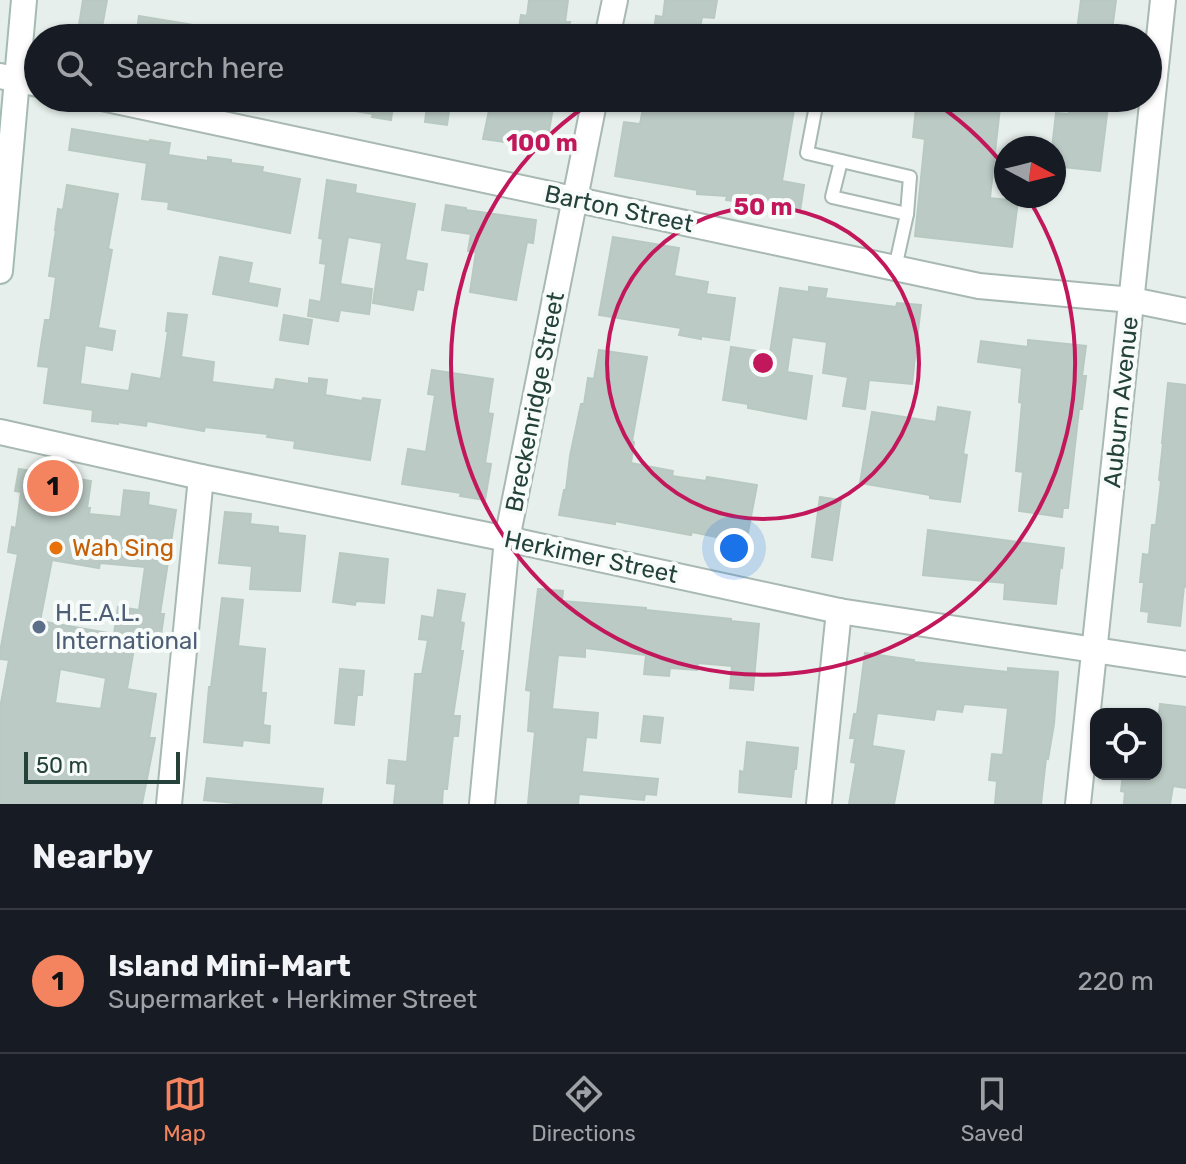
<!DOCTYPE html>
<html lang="en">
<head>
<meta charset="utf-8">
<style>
	body { margin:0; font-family:Rubik,sans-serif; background:#242831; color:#f1f3f6 }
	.controls { position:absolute; right:24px; bottom:24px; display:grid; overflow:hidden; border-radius:16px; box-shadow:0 2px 6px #0004 }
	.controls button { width:72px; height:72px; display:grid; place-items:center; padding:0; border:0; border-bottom:2px solid #363941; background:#171b24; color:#f1f3f6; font:40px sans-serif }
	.compass { position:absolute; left:994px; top:136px; width:72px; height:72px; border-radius:50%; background:#171b24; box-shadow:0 2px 6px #0004; rotate:97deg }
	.scale { position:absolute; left:24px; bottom:20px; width:156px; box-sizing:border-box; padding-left:8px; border:4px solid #24423a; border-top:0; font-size:22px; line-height:28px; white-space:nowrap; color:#24423a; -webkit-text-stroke:6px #f7fbf9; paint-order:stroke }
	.you { position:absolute; left:734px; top:548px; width:28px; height:28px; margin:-20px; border:6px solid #fff; border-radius:50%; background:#1a73e8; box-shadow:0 0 0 12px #1a73e833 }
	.badge { display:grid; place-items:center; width:52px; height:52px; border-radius:50%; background:#f4845f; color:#111; font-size:26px; font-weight:700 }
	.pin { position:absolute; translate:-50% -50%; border:4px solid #fff; box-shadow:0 2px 8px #0006 }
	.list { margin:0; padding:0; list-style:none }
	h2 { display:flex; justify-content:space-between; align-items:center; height:104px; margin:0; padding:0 32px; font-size:34px }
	h2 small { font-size:26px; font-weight:400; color:#9ea1a6 }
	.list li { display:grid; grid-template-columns:52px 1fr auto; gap:24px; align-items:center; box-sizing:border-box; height:144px; padding:0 32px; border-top:2px solid #363941 }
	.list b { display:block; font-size:30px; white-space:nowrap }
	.list p { margin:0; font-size:26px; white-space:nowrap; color:#9ea1a6 }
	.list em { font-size:26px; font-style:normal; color:#9ea1a6 }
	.icon { flex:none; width:44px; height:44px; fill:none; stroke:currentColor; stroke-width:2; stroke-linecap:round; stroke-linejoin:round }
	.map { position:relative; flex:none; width:1186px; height:804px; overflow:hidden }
	.search { position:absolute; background:#171b24; box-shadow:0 2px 6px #0004; left:24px; right:24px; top:24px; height:88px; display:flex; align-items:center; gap:20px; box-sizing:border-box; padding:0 28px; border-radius:44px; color:#9ea1a6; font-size:30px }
	.sheet { height:248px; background:#171b24 }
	nav { display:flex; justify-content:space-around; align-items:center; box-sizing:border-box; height:112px; border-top:2px solid #363941; background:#171b24; font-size:22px; color:#9ea1a6 }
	nav a { display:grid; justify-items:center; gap:4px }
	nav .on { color:#f4845f }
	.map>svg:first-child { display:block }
	.building { fill:#bbcac4; stroke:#b8c9c2; stroke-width:2; fill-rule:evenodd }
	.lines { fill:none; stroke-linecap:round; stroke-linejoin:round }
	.lane-casing { stroke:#a8b8b2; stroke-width:16 }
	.street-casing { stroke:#a8b8b2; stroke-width:28 }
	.secondary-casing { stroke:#a4bbb3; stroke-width:28 }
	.lane { stroke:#fff; stroke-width:12 }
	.street { stroke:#fff; stroke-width:24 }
	.secondary { stroke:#fff; stroke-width:24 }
	.ring { fill:none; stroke:#c2185b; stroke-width:4 }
	.food-dot { fill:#e8710a; stroke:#f7fbf9; stroke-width:3 }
	.service-dot { fill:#5c6f8a; stroke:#f7fbf9; stroke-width:3 }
	.labels { text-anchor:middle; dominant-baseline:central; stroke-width:8; stroke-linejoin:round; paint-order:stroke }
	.street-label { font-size:24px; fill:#24423a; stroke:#f7fbf9 }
	.food-label { font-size:24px; fill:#c56008; stroke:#f7fbf9; text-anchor:start }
	.service-label { font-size:24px; fill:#4e5e75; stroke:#f7fbf9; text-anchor:start }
	.centre { fill:#c2185b; stroke:#f7fbf9; stroke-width:4 }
	.ring-label { font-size:24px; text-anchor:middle; font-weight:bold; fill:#c2185b; stroke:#f7fbf9; stroke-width:8; stroke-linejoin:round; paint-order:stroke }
</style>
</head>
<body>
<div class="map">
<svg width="1186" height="804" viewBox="0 0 1186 804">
	<rect width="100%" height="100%" fill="#e6efeb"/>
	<g class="building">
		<path d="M 83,0 L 107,0 L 100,38 L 77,38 Z"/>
		<path d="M 529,0 L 568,0 L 565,22 L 570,22 L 567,38 L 540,38 L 518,35 L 521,15 L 527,16 Z"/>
		<path d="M 665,0 L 717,0 L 714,18 L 702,17 L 698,38 L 653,38 L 656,16 L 663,17 Z"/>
		<path d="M 1081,0 L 1116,0 L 1111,38 L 1076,38 Z"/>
		<path d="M 139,16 L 218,29 L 217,38 L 136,38 Z"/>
		<path d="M 332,98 L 394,98 L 391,120 L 372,117 L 373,114 L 331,107 Z"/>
		<path d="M 428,98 L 451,98 L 447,125 L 425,122 Z"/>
		<path d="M 501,98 L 527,98 L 554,102 L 546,148 L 483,139 L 491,101 L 501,102 Z"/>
		<path d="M 645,98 L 796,98 L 782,181 L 804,185 L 800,211 L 726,200 L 727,196 L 697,194 L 697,190 L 615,176 L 624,122 L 640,124 Z"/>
		<path d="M 917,98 L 1001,98 L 990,198 L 1018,201 L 1012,247 L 915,236 L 925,139 L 913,137 Z"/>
		<path d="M 1071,98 L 1109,98 L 1100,171 L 1054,166 L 1054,148 L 1052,148 L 1056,113 L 1069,114 Z"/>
		<path d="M 72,129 L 150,142 L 150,140 L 170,143 L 168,155 L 208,161 L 208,157 L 231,160 L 231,163 L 263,167 L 262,172 L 300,179 L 290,233 L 168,209 L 169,202 L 142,199 L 147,163 L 69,150 Z"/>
		<path d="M 327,180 L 356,185 L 355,193 L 415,204 L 405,260 L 427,264 L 423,290 L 417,289 L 413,310 L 373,303 L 382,243 L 348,237 L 340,284 L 372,289 L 369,314 L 340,310 L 338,321 L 308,316 L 310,300 L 321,302 L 326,264 L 320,263 L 323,239 L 319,238 Z"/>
		<path d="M 67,185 L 118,194 L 108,249 L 112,250 L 98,328 L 115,331 L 112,350 L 85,345 L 80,384 L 129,391 L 132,374 L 161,379 L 168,331 L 166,331 L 168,313 L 187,315 L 181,357 L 214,362 L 212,382 L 274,390 L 276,379 L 309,384 L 309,378 L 327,380 L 325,395 L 362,401 L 363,398 L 380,400 L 370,460 L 294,448 L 295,441 L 267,437 L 268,434 L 205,427 L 204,431 L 147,421 L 146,426 L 118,422 L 118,424 L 92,421 L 93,410 L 44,403 L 49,367 L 38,366 L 40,352 L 45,320 L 50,320 L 56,277 L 49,276 L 56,230 L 55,230 L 58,209 L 63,210 Z"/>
		<path d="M 446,205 L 466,208 L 466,210 L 536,220 L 533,243 L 527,242 L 516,300 L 470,292 L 476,252 L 468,251 L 471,234 L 442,230 Z"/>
		<path d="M 613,237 L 679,248 L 674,276 L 708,282 L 706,294 L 735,298 L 729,340 L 701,336 L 701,339 L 679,335 L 681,328 L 599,315 Z"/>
		<path d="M 220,257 L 252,263 L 248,283 L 280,289 L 277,306 L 213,294 Z"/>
		<path d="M 809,287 L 827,289 L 825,298 L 896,307 L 897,303 L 921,305 L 912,384 L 869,380 L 865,409 L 843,406 L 848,377 L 823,373 L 827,342 L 792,337 L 787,372 L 812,376 L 806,419 L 748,408 L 748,404 L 723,400 L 731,347 L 770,353 L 780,288 L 809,292 Z"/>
		<path d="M 284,315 L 312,320 L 308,344 L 280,340 Z"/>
		<path d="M 1028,340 L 1086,346 L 1082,376 L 1086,376 L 1082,409 L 1079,409 L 1068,508 L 1063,508 L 1062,517 L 1019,511 L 1023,472 L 1016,471 L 1022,403 L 1019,402 L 1022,368 L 978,362 L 981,341 L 1028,347 Z"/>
		<path d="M 599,350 L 647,357 L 632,441 L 634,442 L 631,463 L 673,471 L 672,476 L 706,481 L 707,477 L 757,485 L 746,543 L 692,532 L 691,535 L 615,521 L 615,524 L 559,515 L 564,490 L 566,490 L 570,456 L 581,404 L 584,404 L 588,378 L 594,379 Z"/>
		<path d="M 432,370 L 493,379 L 488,413 L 493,414 L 485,463 L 491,464 L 485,500 L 460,496 L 461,493 L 402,484 L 408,449 L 426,452 L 435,395 L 428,394 Z"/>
		<path d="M 1168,383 L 1186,385 L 1186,587 L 1184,586 L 1180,626 L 1148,622 L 1149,612 L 1141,611 L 1144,582 L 1140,582 L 1143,554 L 1149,555 L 1152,525 L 1156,525 L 1161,481 L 1159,480 L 1163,443 L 1162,443 Z"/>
		<path d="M 938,407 L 970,412 L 963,454 L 967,455 L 960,502 L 930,498 L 930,495 L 860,483 L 872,412 L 936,422 Z"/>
		<path d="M 19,469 L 91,481 L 87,508 L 90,508 L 89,514 L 121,517 L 124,490 L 149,493 L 148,505 L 176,510 L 160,614 L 164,614 L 161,635 L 137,631 L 127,689 L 156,694 L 149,738 L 155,738 L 142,804 L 0,804 L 0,708 L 9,660 L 0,659 L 0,652 L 18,554 L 8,552 L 12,527 L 16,528 L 21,492 L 15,491 ZM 52,560 L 99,568 L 100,563 L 145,567 L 139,610 L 118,607 L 114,634 L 40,621 ZM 60,669 L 106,678 L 101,709 L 55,703 Z"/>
		<path d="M 820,497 L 841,500 L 832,560 L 812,557 Z"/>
		<path d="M 225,512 L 251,514 L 250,524 L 278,527 L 278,533 L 305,536 L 300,591 L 250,589 L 252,566 L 219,563 Z"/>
		<path d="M 928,530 L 1064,548 L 1062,568 L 1060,567 L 1056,604 L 1004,599 L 1005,583 L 923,575 Z"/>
		<path d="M 340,553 L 388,559 L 384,603 L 356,601 L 355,605 L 333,602 Z"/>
		<path d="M 538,589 L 563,591 L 562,601 L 646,608 L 646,610 L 731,619 L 731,621 L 759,624 L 753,690 L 730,688 L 732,666 L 698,663 L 697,670 L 670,668 L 669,676 L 644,674 L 646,655 L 585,648 L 585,657 L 558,655 L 552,709 L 598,713 L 596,738 L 586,737 L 582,772 L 658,779 L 656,795 L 645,794 L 644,800 L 579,794 L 578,804 L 528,804 L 535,732 L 528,731 L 531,691 L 526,690 Z"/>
		<path d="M 438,590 L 465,594 L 460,622 L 464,623 L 460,651 L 463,651 L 453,716 L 460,716 L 458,736 L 453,736 L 447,789 L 443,789 L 442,804 L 394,804 L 396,784 L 387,783 L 389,760 L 407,762 L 415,674 L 422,674 L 428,640 L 419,639 L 422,616 L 434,618 Z"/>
		<path d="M 222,598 L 243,600 L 238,646 L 265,649 L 261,693 L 266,693 L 263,725 L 270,726 L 269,743 L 243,740 L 242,746 L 204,742 L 209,687 L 211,687 Z"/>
		<path d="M 865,653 L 914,660 L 914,662 L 1008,672 L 1008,668 L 1058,672 L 1054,724 L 1048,759 L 1046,758 L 1041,804 L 995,804 L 997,781 L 989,780 L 992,754 L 1003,755 L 1008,708 L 964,704 L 962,712 L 936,709 L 934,720 L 877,713 L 872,746 L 904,751 L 894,804 L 849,804 L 856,763 L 851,762 L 855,738 L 850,738 L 854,714 L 857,714 Z"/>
		<path d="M 340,669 L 364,671 L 362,695 L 357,695 L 354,725 L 335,723 Z"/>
		<path d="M 1160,704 L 1186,707 L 1186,788 L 1173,786 L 1170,804 L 1124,803 L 1125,792 L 1121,791 L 1123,774 L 1156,774 L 1156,741 Z"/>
		<path d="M 644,716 L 663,718 L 660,743 L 641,741 Z"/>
		<path d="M 747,742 L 798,748 L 796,769 L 794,769 L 791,797 L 739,792 L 740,771 L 744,772 Z"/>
		<path d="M 207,778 L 323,789 L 321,804 L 245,804 L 204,800 Z"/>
	</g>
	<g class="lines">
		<defs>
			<g id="lane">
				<path d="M 813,98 L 815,111 L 807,153 L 910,177 L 907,214 L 895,268"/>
				<path d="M 841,161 L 832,197 L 907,214"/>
			</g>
			<g id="street">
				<path d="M 607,38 L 615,0"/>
				<path d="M 0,76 L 38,84"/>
				<path d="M 102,98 L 979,286 L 1132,300 L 1186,311"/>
				<path d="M 0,432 L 201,477 L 507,539 L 839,611 L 1186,664"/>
				<path d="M 169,804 L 201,477"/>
				<path d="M 482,804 L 507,539 L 595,98"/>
				<path d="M 819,804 L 839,611"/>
				<path d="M 1078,804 L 1163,0"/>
			</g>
			<path id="secondary" d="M 0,271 L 24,0"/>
		</defs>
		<use href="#lane" class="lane-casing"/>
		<use href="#street" class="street-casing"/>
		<use href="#secondary" class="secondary-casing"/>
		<use href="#lane" class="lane"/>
		<use href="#street" class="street"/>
		<use href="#secondary" class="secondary"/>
	</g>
	<g class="ring">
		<circle cx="763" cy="363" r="156"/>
		<path d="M928 98A312 312 0 0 1 1005 167M1028 198A312 312 0 1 1 598 98"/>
	</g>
	<circle class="food-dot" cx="56" cy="548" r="8"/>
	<circle class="service-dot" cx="39" cy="627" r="8"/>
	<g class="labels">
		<g class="street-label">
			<text transform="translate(619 209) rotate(12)">Barton Street</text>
			<text transform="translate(535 402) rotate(-79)">Breckenridge Street</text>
			<text transform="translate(1121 402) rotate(-84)">Auburn Avenue</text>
			<text transform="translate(591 557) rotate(12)">Herkimer Street</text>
		</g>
		<g class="food-label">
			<text x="72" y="548">Wah Sing</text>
		</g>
		<g class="service-label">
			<text x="55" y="613">H.E.A.L.<tspan x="55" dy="28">International</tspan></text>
		</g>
	</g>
	<circle cx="763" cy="363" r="12" class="centre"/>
	<g class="ring-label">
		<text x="542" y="151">100 m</text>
		<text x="763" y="215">50 m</text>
	</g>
</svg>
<div class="controls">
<button><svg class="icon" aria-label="locate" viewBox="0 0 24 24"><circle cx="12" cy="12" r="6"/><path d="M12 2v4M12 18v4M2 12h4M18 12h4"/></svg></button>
</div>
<svg class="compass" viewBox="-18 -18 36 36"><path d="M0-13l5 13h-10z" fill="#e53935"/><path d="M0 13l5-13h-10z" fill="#9ea1a6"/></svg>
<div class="scale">50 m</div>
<div class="you"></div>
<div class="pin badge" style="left:53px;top:486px">1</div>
<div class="search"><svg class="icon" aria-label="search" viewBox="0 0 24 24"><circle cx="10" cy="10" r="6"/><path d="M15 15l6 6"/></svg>Search here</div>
</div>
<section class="sheet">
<h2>Nearby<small></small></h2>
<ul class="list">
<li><span class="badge">1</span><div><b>Island Mini-Mart</b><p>Supermarket · Herkimer Street</p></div><em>220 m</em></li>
</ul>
</section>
<nav>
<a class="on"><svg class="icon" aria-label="map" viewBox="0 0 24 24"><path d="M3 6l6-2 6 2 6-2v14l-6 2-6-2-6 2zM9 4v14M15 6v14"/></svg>Map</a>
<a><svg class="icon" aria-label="directions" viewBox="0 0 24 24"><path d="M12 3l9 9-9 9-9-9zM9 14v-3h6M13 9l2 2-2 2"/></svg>Directions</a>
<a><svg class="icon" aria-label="saved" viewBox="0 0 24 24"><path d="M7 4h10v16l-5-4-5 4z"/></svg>Saved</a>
</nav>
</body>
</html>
